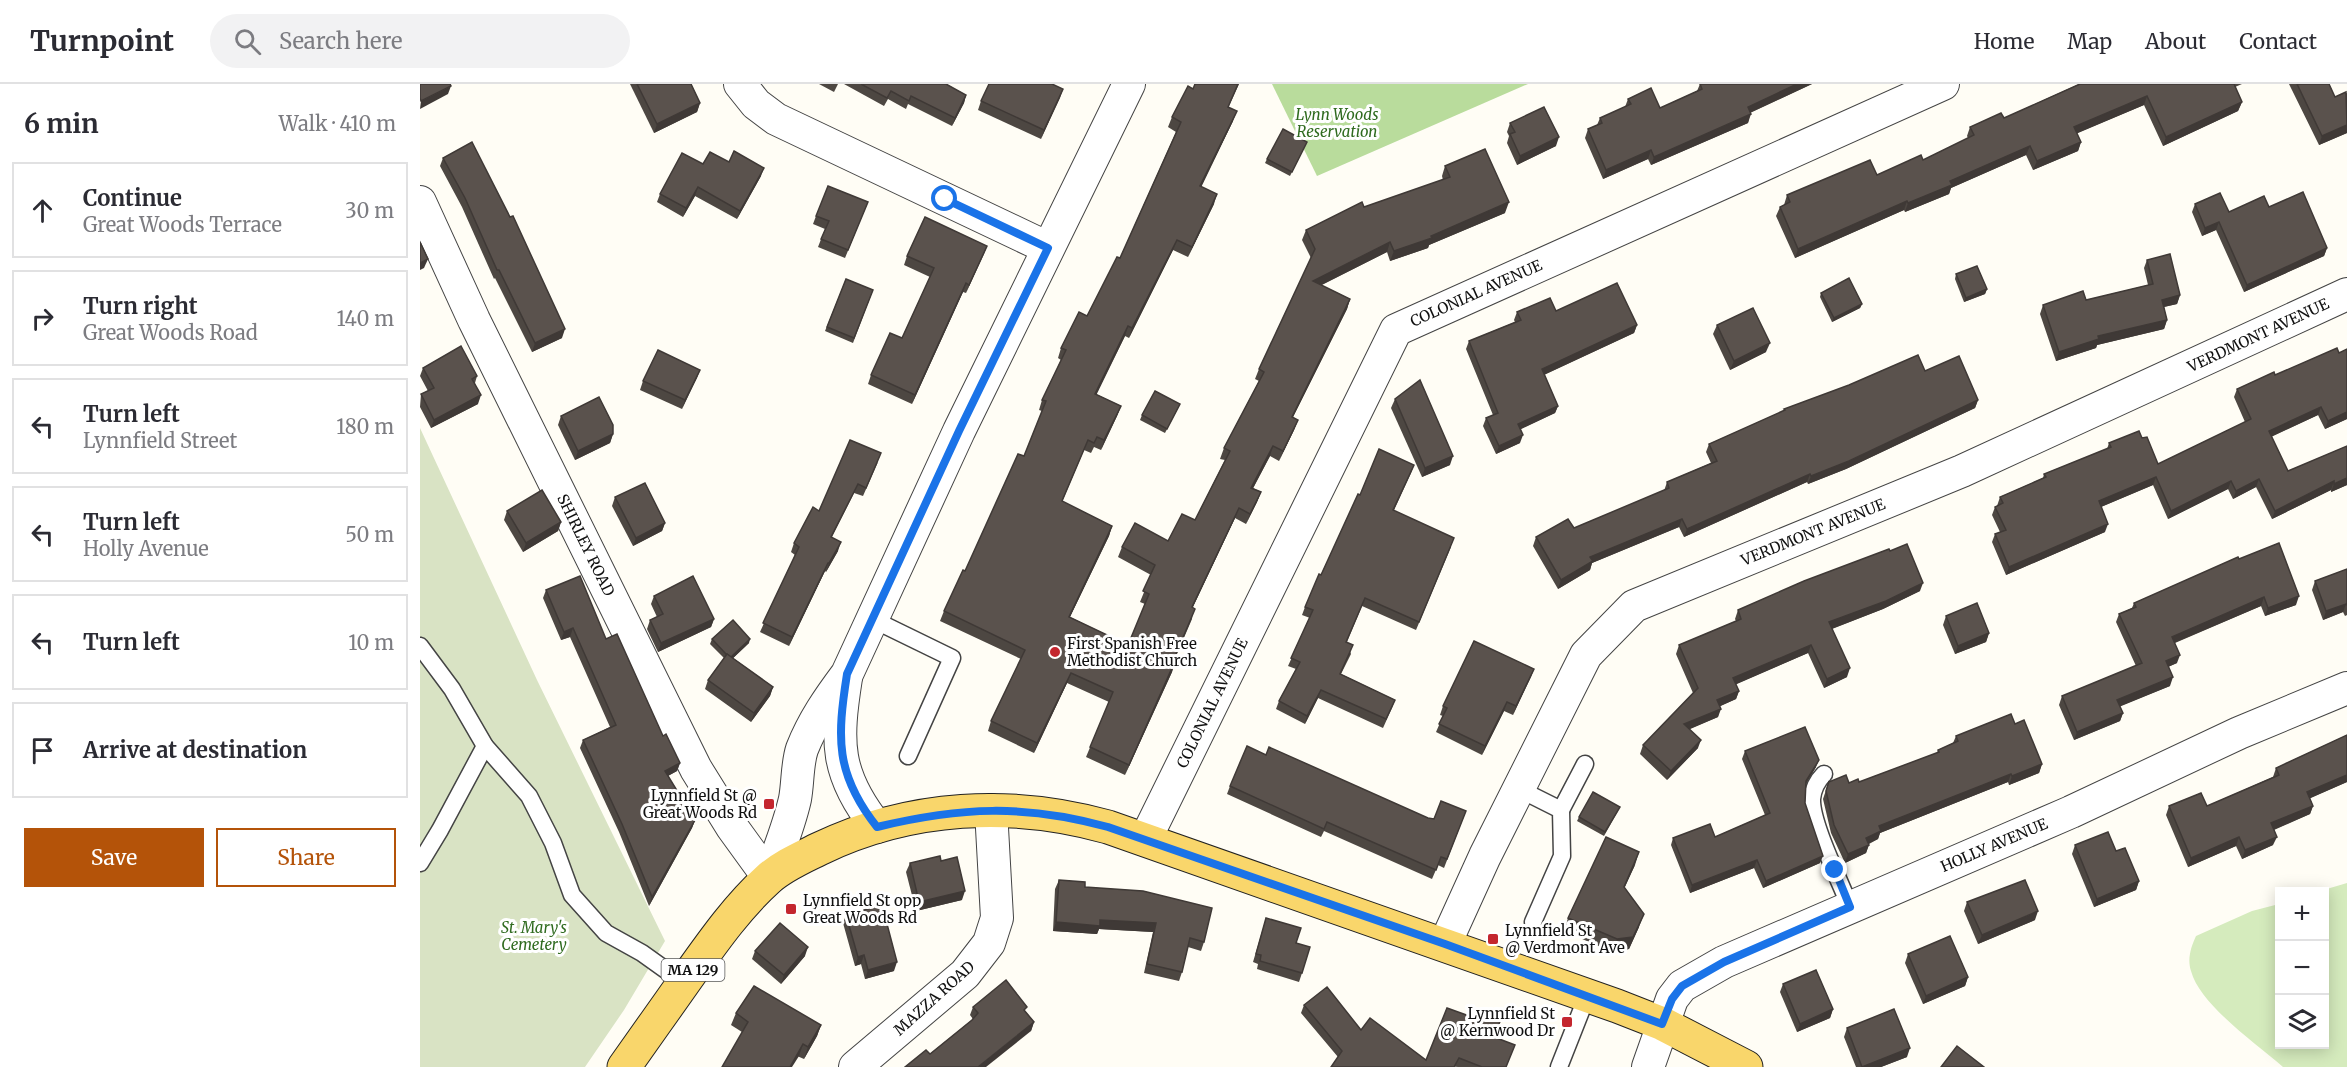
<!DOCTYPE html>
<html lang="en">
<head>
<meta charset="utf-8">
<style>
	body { margin:0; font-family:Merriweather,serif; background:#f2f2f3; color:#2b2b33 }
	.controls { position:absolute; right:18px; bottom:18px; display:grid; overflow:hidden; border-radius:0px; box-shadow:0 3px 15px #0003 }
	.controls button { width:54px; height:54px; display:grid; place-items:center; padding:0; border:0; border-bottom:2px solid #e1e1e2; background:#fff; color:#2b2b33; font:30px sans-serif }
	.stop { position:absolute; width:18px; height:18px; margin:-14px; border:4px solid #1a73e8; border-radius:50%; background:#fff }
	.stop.end { background:#1a73e8; border-color:#fff; box-shadow:0 2px 6px #0008 }
	.list { margin:0; padding:0; list-style:none }
	h2 { display:flex; justify-content:space-between; align-items:center; height:78px; margin:0; padding:0 24px; font-size:26px }
	h2 small { font-size:20px; font-weight:400; color:#7c7c81 }
	.list li { display:grid; grid-template-columns:39px 1fr auto; gap:18px; align-items:center; box-sizing:border-box; height:96px; margin:0 12px 12px; padding:0 12px; border:2px solid #e1e1e2; border-radius:0px }
	.list b { display:block; font-size:22px; white-space:nowrap }
	.list p { margin:0; font-size:20px; white-space:nowrap; color:#7c7c81 }
	.list em { font-size:20px; font-style:normal; color:#7c7c81 }
	.actions { display:flex; gap:12px; padding:18px 24px }
	.actions a { flex:1; padding:14px 0; border:2px solid #b45309; border-radius:0px; text-align:center; font-size:21px; color:#b45309 }
	.actions .main { background:#b45309; color:#fff }
	.icon { flex:none; width:33px; height:33px; fill:none; stroke:currentColor; stroke-width:2; stroke-linecap:round; stroke-linejoin:round }
	.map { position:relative; flex:none; width:1927px; height:983px; overflow:hidden }
	header { display:flex; align-items:center; gap:36px; box-sizing:border-box; height:84px; padding:0 30px; background:#fff; border-bottom:2px solid #e1e1e2 }
	header strong { font-size:28px }
	nav { display:flex; gap:33px; margin-inline-start:auto; font-size:21px }
	.search { width:420px; height:54px; background:#f2f2f3; display:flex; align-items:center; gap:15px; box-sizing:border-box; padding:0 21px; border-radius:33px; color:#7c7c81; font-size:22px }
	main { display:flex }
	aside { flex:1; background:#fff }
	.map>svg:first-child { display:block }
	.green { fill:#d5ebbd }
	.forest { fill:#b9dc9c }
	.cemetery { fill:#d9e3c4 }
	.lines { fill:none; stroke-linecap:round; stroke-linejoin:round }
	.lane-casing { stroke:#444; stroke-width:19 }
	.street-casing { stroke:#444; stroke-width:34 }
	.primary-casing { stroke:#222; stroke-width:35 }
	.lane { stroke:#fff; stroke-width:16 }
	.street { stroke:#fff; stroke-width:32 }
	.primary { stroke:#f9d66b; stroke-width:33 }
	.wall { fill:#4d4742 }
	.shaded-wall { fill:#3f3936 }
	.building { fill:#5a524d; stroke:#3f3936; stroke-width:1.5 }
	.route { stroke:#1a73e8; stroke-width:8 }
	.poi-dot { fill:#c4262e; stroke:#fff; stroke-width:2 }
	.labels { text-anchor:middle; dominant-baseline:central; stroke-width:6; stroke-linejoin:round; paint-order:stroke }
	.shield { fill:#fff; stroke:#585858; stroke-width:1.5 }
	.shield-label { font-size:14px; font-weight:bold; fill:#111 }
	.park-label { font-size:15px; font-style:italic; fill:#2f6b1f; stroke:#fff }
	.street-label { font-size:15px; fill:#111; stroke:#fff }
	.poi-label { font-size:15px; fill:#111; stroke:#fff; text-anchor:start }
</style>
</head>
<body>
<header>
<strong>Turnpoint</strong>
<div class="search"><svg class="icon" aria-label="search" viewBox="0 0 24 24"><circle cx="10" cy="10" r="6"/><path d="M15 15l6 6"/></svg>Search here</div>
<nav><a>Home</a><a>Map</a><a>About</a><a>Contact</a></nav>
</header>
<main>
<aside>
<h2>6 min<small>Walk · 410 m</small></h2>
<ul class="list">
<li><svg class="icon" aria-label="ahead" viewBox="0 0 24 24"><path d="M12 20V5M6 11l6-6 6 6"/></svg><div><b>Continue</b><p>Great Woods Terrace</p></div><em>30 m</em></li>
<li><svg class="icon" aria-label="right" viewBox="0 0 24 24"><path d="M7 20v-9h11M14 6l5 5-5 5"/></svg><div><b>Turn right</b><p>Great Woods Road</p></div><em>140 m</em></li>
<li><svg class="icon" aria-label="left" viewBox="0 0 24 24"><path d="M17 20v-9H6M10 6l-5 5 5 5"/></svg><div><b>Turn left</b><p>Lynnfield Street</p></div><em>180 m</em></li>
<li><svg class="icon" aria-label="left" viewBox="0 0 24 24"><path d="M17 20v-9H6M10 6l-5 5 5 5"/></svg><div><b>Turn left</b><p>Holly Avenue</p></div><em>50 m</em></li>
<li><svg class="icon" aria-label="left" viewBox="0 0 24 24"><path d="M17 20v-9H6M10 6l-5 5 5 5"/></svg><div><b>Turn left</b></div><em>10 m</em></li>
<li><svg class="icon" aria-label="arrive" viewBox="0 0 24 24"><path d="M6 21V4h12l-3 4 3 4H6"/></svg><div><b>Arrive at destination</b></div></li>
</ul>
<div class="actions"><a class="main">Save</a><a>Share</a></div>
</aside>
<div class="map">
<svg width="1927" height="983" viewBox="0 0 1927 983">
	<rect width="100%" height="100%" fill="#fffdf5"/>
	<path class="green" d="M 1927,799 L 1927,983 L 1863,983 C 1837,960 1780,921 1771,887 C 1767,875 1771,863 1776,852 L 1832,827 L 1859,820 L 1860,960 L 1904,960 L 1904,808 L 1900,807 Z"/>
	<path class="forest" d="M 852,0 L 1108,0 L 897,92 Z"/>
	<path class="cemetery" d="M 0,344 L 117,596 L 245,857 L 204,926 L 165,983 L 0,983 Z"/>
	<g class="lines">
		<defs>
			<g id="lane">
				<path d="M 452,535 L 532,574 L 488,672"/>
				<path d="M 0,562 L 32,605 L 65,662 L 109,712 L 133,759 L 152,811 L 186,849 L 222,869 L 264,899"/>
				<path d="M 1404,690 C 1397,697 1393,704 1392,715 C 1391,739 1420,797 1430,823"/>
				<path d="M 1099,705 L 1141,726 L 1142,772 L 1113,838"/>
				<path d="M 1141,726 L 1165,680"/>
				<path d="M 0,779 L 20,746 L 65,662"/>
				<path d="M 1139,983 L 1167,912"/>
			</g>
			<g id="street">
				<path d="M 320,0 L 336,20 L 356,35 L 628,164"/>
				<path d="M 0,118 L 54,236 L 276,685 L 312,743 L 349,794"/>
				<path d="M 426,594 C 416,658 415,690 457,743"/>
				<path d="M 725,756 L 976,246 L 1523,0"/>
				<path d="M 349,794 C 358,768 369,742 375,715 C 378,699 377,680 382,665 C 393,637 409,614 427,590 L 539,347 L 709,0"/>
				<path d="M 1025,860 L 1065,772 L 1166,571 L 1214,522 L 1542,387 L 1927,210"/>
				<path d="M 435,983 L 545,890 L 569,859 L 577,834 L 571,726"/>
				<path d="M 1228,983 L 1252,915 L 1262,902 L 1304,878 L 1651,728 L 1819,649 L 1927,604"/>
			</g>
			<path id="primary" d="M 204,983 C 225,953 246,924 267,894 C 292,859 317,823 348,795 C 362,782 383,773 399,765 C 490,721 592,716 688,743 L 1197,922 L 1243,940 L 1326,983"/>
		</defs>
		<use href="#lane" class="lane-casing"/>
		<use href="#street" class="street-casing"/>
		<use href="#primary" class="primary-casing"/>
		<use href="#lane" class="lane"/>
		<use href="#street" class="street"/>
		<use href="#primary" class="primary"/>
	</g>
	<g class="wall">
		<path d="M 210,0 L 271,0 L 280,19 L 277,28 L 234,49 Z"/>
		<path d="M 399,0 L 418,0 L 414,8 Z"/>
		<path d="M 424,0 L 526,0 L 546,11 L 544,19 L 532,42 L 488,20 L 486,25 L 468,15 L 464,22 Z"/>
		<path d="M 1280,0 L 1392,0 L 1330,29 L 1328,39 L 1231,81 L 1228,75 L 1183,95 L 1165,54 L 1168,45 L 1177,41 L 1180,34 L 1205,23 L 1208,15 L 1240,24 L 1277,7 Z"/>
		<path d="M 1659,0 L 1822,0 L 1815,3 L 1822,18 L 1818,27 L 1743,62 L 1724,21 L 1657,49 L 1661,58 L 1658,67 L 1613,86 L 1606,71 L 1531,104 L 1529,110 L 1485,128 L 1484,126 L 1375,174 L 1356,132 L 1360,123 L 1364,121 L 1367,111 L 1457,91 L 1503,76 L 1548,54 L 1547,52 L 1550,43 L 1584,34 Z"/>
		<path d="M 1869,0 L 1909,0 L 1915,13 L 1927,9 L 1927,49 L 1899,61 Z"/>
		<path d="M 643,5 L 621,55 L 558,26 L 561,17 Z"/>
		<path d="M 808,23 L 813,37 L 781,102 L 794,120 L 768,173 L 753,166 L 709,254 L 705,252 L 676,310 L 701,322 L 697,332 L 681,366 L 674,363 L 671,369 L 664,366 L 642,418 L 692,442 L 689,452 L 650,533 L 708,561 L 725,520 L 720,518 L 731,491 L 698,473 L 702,463 L 748,457 L 775,436 L 805,376 L 800,375 L 804,364 L 839,297 L 835,295 L 839,285 L 891,174 L 882,156 L 886,146 L 944,123 L 1023,96 L 1022,92 L 1025,82 L 1085,129 L 1009,161 L 1008,164 L 970,177 L 967,168 L 901,201 L 930,215 L 927,225 L 873,333 L 878,336 L 874,346 L 859,377 L 850,372 L 833,404 L 841,408 L 837,418 L 826,440 L 815,434 L 773,523 L 772,535 L 754,577 L 755,577 L 752,588 L 705,691 L 666,673 L 689,618 L 647,599 L 614,669 L 568,647 L 571,637 L 601,575 L 520,537 L 524,527 L 545,487 L 604,372 L 622,327 L 619,326 L 622,316 L 641,276 L 638,274 L 641,264 L 667,232 L 700,174 L 756,48 L 748,43 L 752,33 Z"/>
		<path d="M 1090,39 L 1136,62 L 1097,81 L 1087,59 L 1089,52 L 1087,48 Z"/>
		<path d="M 887,58 L 870,92 L 845,79 L 847,75 Z"/>
		<path d="M 23,74 L 142,254 L 112,268 L 75,194 L 74,195 L 42,123 L 20,82 Z"/>
		<path d="M 309,78 L 341,92 L 317,135 L 275,112 L 263,133 L 237,118 L 240,110 L 283,80 Z"/>
		<path d="M 448,118 L 425,174 L 398,163 L 405,145 L 393,140 L 396,132 Z"/>
		<path d="M 1775,120 L 1809,128 L 1849,123 L 1907,164 L 1904,172 L 1824,208 L 1796,146 L 1782,152 L 1772,128 Z"/>
		<path d="M 567,162 L 546,209 L 543,208 L 492,320 L 448,300 L 451,291 L 482,254 L 510,193 L 484,181 L 487,172 Z"/>
		<path d="M 1727,176 L 1760,211 L 1757,220 L 1744,223 L 1747,236 L 1744,245 L 1677,261 L 1676,264 L 1636,277 L 1620,230 L 1623,221 L 1666,216 L 1728,201 L 1724,184 Z"/>
		<path d="M 1536,190 L 1567,205 L 1565,210 L 1544,218 L 1535,195 Z"/>
		<path d="M 426,195 L 453,206 L 433,259 L 405,247 Z"/>
		<path d="M 1401,209 L 1442,220 L 1440,224 L 1412,238 L 1400,213 Z"/>
		<path d="M 1136,227 L 1217,241 L 1214,249 L 1124,291 L 1138,322 L 1135,329 L 1100,345 L 1100,359 L 1076,370 L 1063,342 L 1066,334 L 1073,331 L 1046,265 L 1049,257 L 1095,238 L 1094,236 L 1097,228 Z"/>
		<path d="M 1297,241 L 1346,268 L 1310,286 L 1293,250 Z"/>
		<path d="M 1927,265 L 1927,335 L 1905,345 L 1898,331 L 1851,353 L 1868,387 L 1927,362 L 1927,401 L 1911,408 L 1911,406 L 1852,435 L 1836,403 L 1813,415 L 1808,405 L 1748,435 L 1733,401 L 1681,423 L 1685,448 L 1586,491 L 1572,458 L 1575,450 L 1580,448 L 1572,431 L 1575,423 L 1577,422 L 1580,413 L 1623,394 L 1624,390 L 1687,365 L 1689,359 L 1722,354 L 1738,380 L 1825,338 L 1814,313 L 1817,305 L 1919,269 Z"/>
		<path d="M 3,284 L 57,292 L 55,299 L 58,320 L 11,344 L 0,323 L 1,310 L 8,307 L 0,292 Z"/>
		<path d="M 280,286 L 262,325 L 220,306 L 223,297 Z"/>
		<path d="M 1505,287 L 1558,316 L 1555,324 L 1426,385 L 1388,400 L 1387,398 L 1264,453 L 1259,443 L 1172,479 L 1170,486 L 1138,505 L 1113,462 L 1116,453 L 1154,444 L 1244,407 L 1247,398 L 1291,379 L 1286,368 L 1289,360 L 1364,327 L 1364,325 Z"/>
		<path d="M 975,315 L 1030,381 L 1002,393 L 971,324 Z"/>
		<path d="M 760,320 L 745,349 L 720,336 L 722,331 Z"/>
		<path d="M 141,332 L 193,350 L 190,359 L 155,376 L 138,341 Z"/>
		<path d="M 458,378 L 443,412 L 434,409 L 412,453 L 418,467 L 406,488 L 405,487 L 369,562 L 340,548 L 375,471 L 371,468 L 374,459 L 399,427 Z"/>
		<path d="M 994,381 L 973,427 L 1031,463 L 996,546 L 942,522 L 927,558 L 931,570 L 921,590 L 975,616 L 972,624 L 963,644 L 898,614 L 885,640 L 856,625 L 859,617 L 876,585 L 868,582 L 890,534 L 882,531 L 885,523 L 940,411 Z"/>
		<path d="M 195,413 L 245,439 L 242,447 L 213,462 L 192,422 Z"/>
		<path d="M 87,427 L 141,438 L 138,447 L 103,468 L 84,436 Z"/>
		<path d="M 1470,467 L 1500,507 L 1463,525 L 1412,545 L 1427,593 L 1404,604 L 1388,569 L 1316,600 L 1319,607 L 1316,615 L 1300,622 L 1298,633 L 1269,645 L 1278,664 L 1247,696 L 1220,670 L 1223,661 L 1273,609 L 1256,570 L 1259,561 L 1316,537 L 1315,535 L 1318,526 Z"/>
		<path d="M 1819,475 L 1876,521 L 1845,532 L 1841,522 L 1755,559 L 1757,579 L 1748,583 L 1750,602 L 1700,622 L 1703,629 L 1700,637 L 1654,656 L 1639,621 L 1642,612 L 1716,582 L 1696,538 L 1699,530 L 1712,524 L 1714,519 Z"/>
		<path d="M 1927,485 L 1927,531 L 1925,532 L 1923,528 L 1903,536 L 1892,506 L 1895,497 Z"/>
		<path d="M 126,506 L 186,555 L 243,652 L 260,679 L 257,687 L 248,692 L 275,736 L 272,744 L 229,822 L 199,748 L 160,664 L 163,656 L 190,643 L 150,553 L 141,556 L 123,514 Z"/>
		<path d="M 234,512 L 294,535 L 291,543 L 238,568 L 227,545 L 230,536 L 237,533 L 231,520 Z"/>
		<path d="M 1526,532 L 1569,549 L 1566,558 L 1535,570 L 1523,541 Z"/>
		<path d="M 292,555 L 329,559 L 313,574 L 353,603 L 350,612 L 331,638 L 285,605 L 288,596 L 304,574 L 290,560 Z"/>
		<path d="M 1114,585 L 1093,631 L 1084,627 L 1062,671 L 1016,648 L 1023,632 L 1020,631 L 1023,622 Z"/>
		<path d="M 1595,640 L 1622,680 L 1619,689 L 1589,701 L 1588,698 L 1460,749 L 1458,755 L 1449,760 L 1446,769 L 1425,779 L 1411,749 L 1403,715 L 1409,697 L 1409,698 L 1439,698 L 1517,669 L 1518,666 L 1533,659 L 1536,652 Z"/>
		<path d="M 1927,651 L 1927,698 L 1890,714 L 1893,722 L 1890,730 L 1854,746 L 1853,761 L 1822,775 L 1816,762 L 1768,783 L 1746,731 L 1749,722 L 1787,722 L 1853,693 L 1856,684 Z"/>
		<path d="M 1325,667 L 1396,683 L 1386,700 L 1385,719 L 1400,779 L 1343,804 L 1334,784 L 1270,809 L 1251,761 L 1253,754 L 1295,753 L 1345,731 L 1322,675 Z"/>
		<path d="M 846,671 L 1008,734 L 1014,735 L 1046,727 L 1024,784 L 1018,781 L 1012,795 L 904,747 L 901,753 L 807,710 L 810,702 Z"/>
		<path d="M 1198,727 L 1184,752 L 1157,737 L 1159,733 Z"/>
		<path d="M 1655,761 L 1696,767 L 1719,797 L 1716,806 L 1674,823 L 1652,770 Z"/>
		<path d="M 521,777 L 542,816 L 496,827 L 486,788 L 490,779 Z"/>
		<path d="M 1215,781 L 1204,804 L 1219,843 L 1209,865 L 1192,868 L 1144,847 L 1148,834 Z"/>
		<path d="M 639,796 L 665,803 L 784,858 L 781,867 L 768,863 L 762,888 L 759,897 L 724,889 L 733,848 L 679,845 L 677,850 L 633,847 L 635,805 Z"/>
		<path d="M 1547,818 L 1615,836 L 1558,860 L 1544,827 Z"/>
		<path d="M 426,831 L 474,887 L 445,895 L 441,880 L 435,882 L 423,839 Z"/>
		<path d="M 846,834 L 876,859 L 882,889 L 879,898 L 837,885 L 838,880 L 833,878 Z"/>
		<path d="M 335,867 L 385,872 L 361,900 L 332,875 Z"/>
		<path d="M 1488,870 L 1548,893 L 1545,902 L 1503,920 L 1485,879 Z"/>
		<path d="M 1363,900 L 1413,925 L 1410,934 L 1377,948 L 1360,908 Z"/>
		<path d="M 884,921 L 941,946 L 1006,976 L 1074,953 L 1086,983 L 1038,983 L 918,973 L 881,929 Z"/>
		<path d="M 553,923 L 606,928 L 614,938 L 611,947 L 510,970 L 553,935 L 550,931 Z"/>
		<path d="M 316,929 L 401,941 L 397,952 L 384,975 L 322,948 L 311,941 Z"/>
		<path d="M 1427,944 L 1487,973 L 1461,983 L 1436,983 L 1424,953 Z"/>
	</g>
	<g class="shaded-wall">
		<path d="M 818,0 L 819,0 L 804,33 L 808,23 Z"/>
		<path d="M 1377,0 L 1392,0 L 1325,31 L 1328,23 Z"/>
		<path d="M 31,2 L 28,10 L 0,25 L 1,17 Z"/>
		<path d="M 643,5 L 640,14 L 621,55 L 624,46 Z"/>
		<path d="M 546,11 L 544,19 L 532,42 L 535,34 Z"/>
		<path d="M 1727,12 L 1724,21 L 1651,52 L 1654,43 Z"/>
		<path d="M 1822,18 L 1818,27 L 1743,62 L 1746,53 Z"/>
		<path d="M 280,19 L 277,28 L 234,49 L 237,40 Z"/>
		<path d="M 817,27 L 813,37 L 777,112 L 780,102 Z"/>
		<path d="M 1331,30 L 1328,39 L 1231,81 L 1234,73 Z"/>
		<path d="M 1927,41 L 1927,49 L 1899,61 L 1902,52 Z"/>
		<path d="M 1139,53 L 1136,62 L 1097,81 L 1100,72 Z"/>
		<path d="M 1661,58 L 1658,67 L 1613,86 L 1617,77 Z"/>
		<path d="M 1610,62 L 1606,71 L 1531,104 L 1529,110 L 1485,128 L 1488,119 L 1530,97 Z"/>
		<path d="M 1231,66 L 1228,75 L 1183,95 L 1186,86 Z"/>
		<path d="M 344,84 L 341,92 L 317,135 L 320,127 Z"/>
		<path d="M 278,103 L 275,112 L 263,133 L 266,124 Z"/>
		<path d="M 797,110 L 794,120 L 768,173 L 772,163 Z"/>
		<path d="M 1487,117 L 1484,126 L 1375,174 L 1378,165 Z"/>
		<path d="M 1089,118 L 1085,129 L 1009,161 L 1008,164 L 970,177 L 974,167 Z"/>
		<path d="M 1799,138 L 1796,146 L 1782,152 L 1785,144 Z"/>
		<path d="M 757,156 L 753,166 L 709,254 L 712,244 Z"/>
		<path d="M 970,158 L 967,168 L 890,207 L 893,197 Z"/>
		<path d="M 567,162 L 564,170 L 546,209 L 549,201 Z"/>
		<path d="M 1907,164 L 1904,172 L 1824,208 L 1827,201 Z"/>
		<path d="M 8,175 L 4,184 L 0,186 L 0,179 Z"/>
		<path d="M 546,199 L 543,208 L 492,320 L 495,311 Z"/>
		<path d="M 1567,205 L 1565,210 L 1544,218 L 1546,214 Z"/>
		<path d="M 1760,211 L 1757,220 L 1739,224 L 1742,216 Z"/>
		<path d="M 930,215 L 927,225 L 868,343 L 872,333 Z"/>
		<path d="M 1442,220 L 1440,224 L 1412,238 L 1414,234 Z"/>
		<path d="M 1747,236 L 1744,245 L 1677,261 L 1676,264 L 1636,277 L 1639,268 L 1678,252 Z"/>
		<path d="M 1217,241 L 1214,249 L 1119,293 L 1122,285 Z"/>
		<path d="M 708,242 L 705,252 L 672,320 L 675,310 Z"/>
		<path d="M 145,245 L 142,254 L 112,268 L 115,259 Z"/>
		<path d="M 1350,259 L 1346,268 L 1310,286 L 1314,277 Z"/>
		<path d="M 280,286 L 277,294 L 262,325 L 265,316 Z"/>
		<path d="M 61,311 L 58,320 L 11,344 L 14,336 Z"/>
		<path d="M 1558,316 L 1555,324 L 1426,385 L 1388,400 L 1391,392 Z"/>
		<path d="M 701,322 L 697,332 L 681,366 L 684,356 Z"/>
		<path d="M 1138,322 L 1135,329 L 1095,348 L 1098,340 Z"/>
		<path d="M 1901,323 L 1898,331 L 1846,355 L 1849,347 Z"/>
		<path d="M 1927,328 L 1927,335 L 1905,345 L 1908,337 Z"/>
		<path d="M 878,336 L 874,346 L 859,377 L 863,367 Z"/>
		<path d="M 193,350 L 190,359 L 155,376 L 158,367 Z"/>
		<path d="M 1103,351 L 1100,359 L 1076,370 L 1079,362 Z"/>
		<path d="M 853,362 L 850,372 L 828,414 L 831,404 Z"/>
		<path d="M 1033,372 L 1030,381 L 1002,393 L 1005,384 Z"/>
		<path d="M 994,381 L 991,389 L 970,435 L 973,426 Z"/>
		<path d="M 1390,390 L 1387,398 L 1264,453 L 1267,445 Z"/>
		<path d="M 1736,393 L 1733,401 L 1676,425 L 1679,417 Z"/>
		<path d="M 1927,394 L 1927,401 L 1911,408 L 1914,400 Z"/>
		<path d="M 1839,395 L 1836,403 L 1813,415 L 1816,407 Z"/>
		<path d="M 1811,397 L 1808,405 L 1748,435 L 1751,427 Z"/>
		<path d="M 1914,397 L 1911,406 L 1852,435 L 1855,427 Z"/>
		<path d="M 841,408 L 837,418 L 826,440 L 830,430 Z"/>
		<path d="M 819,424 L 815,434 L 768,533 L 772,523 Z"/>
		<path d="M 1262,435 L 1259,443 L 1172,479 L 1170,486 L 1138,505 L 1141,496 L 1170,473 Z"/>
		<path d="M 141,438 L 138,447 L 103,468 L 106,459 Z"/>
		<path d="M 245,439 L 242,447 L 213,462 L 216,454 Z"/>
		<path d="M 1688,440 L 1685,448 L 1586,491 L 1589,483 Z"/>
		<path d="M 692,442 L 689,452 L 645,543 L 649,533 Z"/>
		<path d="M 421,458 L 418,467 L 406,488 L 409,479 Z"/>
		<path d="M 408,479 L 405,487 L 369,562 L 372,553 Z"/>
		<path d="M 1503,499 L 1500,507 L 1463,525 L 1406,547 L 1409,538 Z"/>
		<path d="M 1879,512 L 1876,521 L 1845,532 L 1848,524 Z"/>
		<path d="M 1844,513 L 1841,522 L 1749,561 L 1752,553 Z"/>
		<path d="M 1926,520 L 1923,528 L 1903,536 L 1906,527 Z"/>
		<path d="M 294,535 L 291,543 L 238,568 L 241,559 Z"/>
		<path d="M 153,544 L 150,553 L 141,556 L 144,548 Z"/>
		<path d="M 1569,549 L 1566,558 L 1535,570 L 1538,562 Z"/>
		<path d="M 330,555 L 329,559 L 308,579 L 310,574 Z"/>
		<path d="M 1391,561 L 1388,569 L 1310,603 L 1313,594 Z"/>
		<path d="M 1760,571 L 1757,579 L 1743,585 L 1746,577 Z"/>
		<path d="M 755,577 L 752,588 L 705,691 L 709,681 Z"/>
		<path d="M 1430,584 L 1427,593 L 1404,604 L 1407,595 Z"/>
		<path d="M 1114,585 L 1111,593 L 1093,631 L 1096,622 Z"/>
		<path d="M 651,589 L 647,599 L 614,669 L 617,659 Z"/>
		<path d="M 1753,593 L 1750,602 L 1694,625 L 1697,616 Z"/>
		<path d="M 353,603 L 350,612 L 331,638 L 334,629 Z"/>
		<path d="M 901,606 L 898,614 L 885,640 L 887,632 Z"/>
		<path d="M 1319,607 L 1316,615 L 1294,625 L 1297,616 Z"/>
		<path d="M 1087,618 L 1084,627 L 1062,671 L 1065,662 Z"/>
		<path d="M 1301,625 L 1298,633 L 1261,649 L 1264,640 Z"/>
		<path d="M 1703,629 L 1700,637 L 1654,656 L 1657,648 Z"/>
		<path d="M 1281,656 L 1278,664 L 1247,696 L 1251,687 Z"/>
		<path d="M 1399,676 L 1396,683 L 1383,704 L 1386,697 Z"/>
		<path d="M 260,679 L 257,687 L 242,695 L 245,687 Z"/>
		<path d="M 1622,680 L 1619,689 L 1589,701 L 1592,692 Z"/>
		<path d="M 1591,690 L 1588,698 L 1460,749 L 1458,755 L 1443,762 L 1446,754 L 1459,742 Z"/>
		<path d="M 1927,691 L 1927,698 L 1884,717 L 1887,708 Z"/>
		<path d="M 1893,722 L 1890,730 L 1848,748 L 1851,739 Z"/>
		<path d="M 275,736 L 272,744 L 229,822 L 232,813 Z"/>
		<path d="M 1819,753 L 1816,762 L 1768,783 L 1771,774 Z"/>
		<path d="M 1857,753 L 1853,761 L 1822,775 L 1825,766 Z"/>
		<path d="M 1449,761 L 1446,769 L 1425,779 L 1428,770 Z"/>
		<path d="M 1219,768 L 1215,781 L 1199,816 L 1204,803 Z"/>
		<path d="M 1403,772 L 1400,779 L 1343,804 L 1346,797 Z"/>
		<path d="M 1337,776 L 1334,784 L 1270,809 L 1272,801 Z"/>
		<path d="M 1719,797 L 1716,806 L 1674,823 L 1677,815 Z"/>
		<path d="M 545,807 L 542,816 L 496,827 L 499,818 Z"/>
		<path d="M 1618,827 L 1615,836 L 1558,860 L 1562,851 Z"/>
		<path d="M 1224,830 L 1219,843 L 1209,865 L 1192,868 L 1197,855 Z"/>
		<path d="M 680,836 L 736,839 L 733,848 L 679,845 L 677,850 L 633,847 L 636,838 Z"/>
		<path d="M 388,863 L 385,872 L 361,900 L 364,891 Z"/>
		<path d="M 444,871 L 441,880 L 435,882 L 438,873 Z"/>
		<path d="M 477,878 L 474,887 L 445,895 L 448,886 Z"/>
		<path d="M 1548,893 L 1545,902 L 1503,920 L 1506,912 Z"/>
		<path d="M 1413,925 L 1410,934 L 1377,948 L 1380,940 Z"/>
		<path d="M 614,938 L 611,947 L 566,983 L 558,983 Z"/>
		<path d="M 401,941 L 397,952 L 384,975 L 388,963 Z"/>
		<path d="M 383,960 L 379,972 L 372,983 L 370,983 Z"/>
		<path d="M 1490,964 L 1487,973 L 1461,983 L 1442,983 Z"/>
	</g>
	<g class="building">
		<path d="M 0,0 L 30,0 L 31,2 L 1,17 L 0,14 Z"/>
		<path d="M 217,0 L 271,0 L 280,19 L 237,40 Z"/>
		<path d="M 441,0 L 526,0 L 546,11 L 535,34 L 491,12 L 489,17 L 471,7 L 467,14 Z"/>
		<path d="M 569,0 L 632,0 L 643,5 L 624,46 L 561,17 Z"/>
		<path d="M 775,0 L 818,0 L 808,23 L 817,27 L 780,102 L 797,110 L 772,163 L 757,156 L 712,244 L 708,242 L 675,310 L 701,322 L 684,356 L 677,353 L 674,359 L 668,356 L 642,417 L 692,442 L 649,533 L 708,561 L 729,510 L 723,507 L 735,481 L 702,463 L 715,439 L 748,457 L 762,430 L 775,436 L 810,367 L 804,364 L 844,288 L 839,285 L 895,165 L 886,146 L 942,118 L 944,123 L 1030,93 L 1025,82 L 1065,65 L 1089,118 L 1011,152 L 1012,154 L 974,167 L 970,158 L 893,197 L 930,215 L 872,333 L 878,336 L 863,367 L 853,362 L 831,404 L 841,408 L 830,430 L 819,424 L 772,523 L 775,525 L 753,577 L 755,577 L 709,681 L 670,663 L 693,608 L 651,589 L 617,659 L 571,637 L 605,566 L 524,527 L 543,486 L 545,487 L 598,370 L 604,372 L 626,317 L 622,316 L 646,266 L 641,264 L 659,228 L 667,232 L 697,173 L 700,174 L 761,38 L 752,33 L 768,2 L 773,5 Z"/>
		<path d="M 1280,0 L 1377,0 L 1328,23 L 1331,30 L 1234,73 L 1231,66 L 1186,86 L 1168,45 L 1182,39 L 1180,34 L 1211,20 L 1208,15 L 1231,4 L 1240,24 L 1282,5 Z"/>
		<path d="M 1660,0 L 1814,0 L 1822,18 L 1746,53 L 1727,12 L 1654,43 L 1661,58 L 1617,77 L 1610,62 L 1530,97 L 1532,101 L 1488,119 L 1487,117 L 1378,165 L 1360,123 L 1370,118 L 1367,111 L 1450,76 L 1457,91 L 1501,71 L 1503,76 L 1554,51 L 1550,43 L 1581,29 L 1584,34 Z"/>
		<path d="M 1877,0 L 1909,0 L 1915,13 L 1926,8 L 1927,41 L 1902,52 Z"/>
		<path d="M 1124,23 L 1139,53 L 1100,72 L 1090,50 L 1095,48 L 1090,39 Z"/>
		<path d="M 863,45 L 887,58 L 872,88 L 847,75 Z"/>
		<path d="M 52,58 L 90,133 L 93,132 L 145,245 L 115,259 L 79,186 L 77,186 L 45,114 L 23,74 Z"/>
		<path d="M 314,67 L 344,84 L 320,127 L 278,103 L 266,124 L 240,110 L 262,69 L 283,80 L 290,68 L 309,78 Z"/>
		<path d="M 408,102 L 448,118 L 428,166 L 401,155 L 409,137 L 396,132 Z"/>
		<path d="M 1883,108 L 1907,164 L 1827,201 L 1799,138 L 1785,144 L 1775,120 L 1800,109 L 1809,128 L 1844,112 L 1849,123 Z"/>
		<path d="M 505,133 L 567,162 L 549,201 L 546,199 L 495,311 L 451,291 L 470,249 L 482,254 L 514,184 L 487,172 Z"/>
		<path d="M 0,158 L 8,175 L 0,179 Z"/>
		<path d="M 1750,170 L 1760,211 L 1742,216 L 1747,236 L 1678,252 L 1679,255 L 1639,268 L 1623,221 L 1663,207 L 1666,216 L 1733,200 L 1727,176 Z"/>
		<path d="M 1557,182 L 1567,205 L 1546,214 L 1536,190 Z"/>
		<path d="M 1429,194 L 1442,220 L 1414,234 L 1401,209 Z"/>
		<path d="M 426,195 L 453,206 L 434,254 L 407,243 Z"/>
		<path d="M 1197,199 L 1217,241 L 1122,285 L 1138,322 L 1098,340 L 1103,351 L 1079,362 L 1066,334 L 1078,329 L 1049,257 L 1101,236 L 1097,228 L 1130,214 L 1136,227 Z"/>
		<path d="M 1333,224 L 1350,259 L 1314,277 L 1297,241 Z"/>
		<path d="M 41,262 L 57,292 L 52,295 L 61,311 L 14,336 L 1,310 L 14,304 L 3,284 Z"/>
		<path d="M 1917,264 L 1919,269 L 1927,265 L 1927,328 L 1908,337 L 1901,323 L 1849,347 L 1868,387 L 1927,362 L 1927,394 L 1914,400 L 1914,397 L 1855,427 L 1839,395 L 1816,407 L 1811,397 L 1751,427 L 1736,393 L 1679,417 L 1688,440 L 1589,483 L 1575,450 L 1586,446 L 1575,423 L 1583,419 L 1580,413 L 1626,393 L 1624,390 L 1691,363 L 1689,359 L 1719,347 L 1722,354 L 1727,353 L 1738,380 L 1831,335 L 1817,305 L 1854,288 L 1855,291 Z"/>
		<path d="M 238,266 L 280,286 L 265,316 L 223,297 Z"/>
		<path d="M 1498,271 L 1505,287 L 1539,272 L 1558,316 L 1429,377 L 1391,392 L 1390,390 L 1267,445 L 1262,435 L 1170,473 L 1173,477 L 1141,496 L 1116,453 L 1148,435 L 1154,444 L 1249,404 L 1247,398 L 1297,377 L 1289,360 L 1365,326 L 1364,325 L 1429,301 Z"/>
		<path d="M 1000,296 L 1033,372 L 1005,384 L 975,315 Z"/>
		<path d="M 735,307 L 760,320 L 747,345 L 722,331 Z"/>
		<path d="M 179,313 L 193,341 L 193,350 L 158,367 L 141,332 Z"/>
		<path d="M 430,356 L 461,369 L 446,404 L 438,400 L 411,453 L 421,458 L 409,479 L 408,479 L 372,553 L 343,539 L 379,463 L 374,459 L 393,423 L 399,427 Z"/>
		<path d="M 959,365 L 994,381 L 973,426 L 1034,454 L 999,538 L 945,514 L 926,558 L 933,561 L 920,590 L 975,616 L 966,635 L 901,606 L 887,632 L 859,617 L 880,578 L 871,574 L 893,526 L 885,523 L 899,490 L 901,491 L 938,410 L 940,411 Z"/>
		<path d="M 225,399 L 245,439 L 216,454 L 195,413 Z"/>
		<path d="M 122,406 L 141,438 L 106,459 L 87,427 Z"/>
		<path d="M 1859,459 L 1879,512 L 1848,524 L 1844,513 L 1752,553 L 1760,571 L 1746,577 L 1753,593 L 1697,616 L 1703,629 L 1657,648 L 1642,612 L 1722,579 L 1699,530 L 1716,523 L 1714,519 L 1818,473 L 1819,475 Z"/>
		<path d="M 1487,460 L 1503,499 L 1466,517 L 1409,538 L 1430,584 L 1407,595 L 1391,561 L 1313,594 L 1319,607 L 1297,616 L 1301,625 L 1264,640 L 1281,656 L 1251,687 L 1223,661 L 1278,604 L 1259,561 L 1321,535 L 1318,526 L 1384,497 L 1469,465 L 1470,467 Z"/>
		<path d="M 1927,485 L 1927,521 L 1926,520 L 1906,527 L 1895,497 Z"/>
		<path d="M 160,492 L 186,555 L 197,550 L 243,652 L 246,650 L 260,679 L 245,687 L 275,736 L 232,813 L 202,740 L 163,656 L 196,641 L 153,544 L 144,548 L 126,506 Z"/>
		<path d="M 273,492 L 294,535 L 241,559 L 230,536 L 243,530 L 234,512 Z"/>
		<path d="M 1557,519 L 1569,549 L 1538,562 L 1526,532 Z"/>
		<path d="M 313,536 L 330,555 L 311,573 L 307,570 L 306,570 L 292,555 Z"/>
		<path d="M 1054,557 L 1114,585 L 1096,622 L 1087,618 L 1065,662 L 1019,640 L 1027,624 L 1023,622 Z"/>
		<path d="M 307,570 L 353,603 L 334,629 L 288,596 Z"/>
		<path d="M 1591,630 L 1595,640 L 1604,636 L 1622,680 L 1592,692 L 1591,690 L 1459,742 L 1461,747 L 1446,754 L 1449,761 L 1428,770 L 1414,741 L 1406,707 L 1409,697 L 1409,698 L 1426,691 L 1429,699 L 1438,695 L 1439,698 L 1519,668 L 1518,666 L 1538,657 L 1536,652 Z"/>
		<path d="M 1385,643 L 1399,676 L 1386,697 L 1385,719 L 1403,772 L 1346,797 L 1337,776 L 1272,801 L 1253,754 L 1290,740 L 1295,753 L 1350,729 L 1325,667 Z"/>
		<path d="M 1927,651 L 1927,691 L 1887,708 L 1893,722 L 1851,739 L 1857,753 L 1825,766 L 1819,753 L 1771,774 L 1749,722 L 1781,709 L 1787,722 L 1859,691 L 1856,684 Z"/>
		<path d="M 827,662 L 846,671 L 849,663 L 1008,734 L 1014,735 L 1021,717 L 1046,727 L 1027,775 L 1021,773 L 1016,786 L 907,738 L 904,745 L 810,702 Z"/>
		<path d="M 1173,708 L 1200,723 L 1185,748 L 1159,733 Z"/>
		<path d="M 1688,748 L 1696,767 L 1705,764 L 1719,797 L 1677,815 L 1655,761 Z"/>
		<path d="M 1186,753 L 1219,768 L 1204,803 L 1224,830 L 1213,853 L 1197,855 L 1148,834 Z"/>
		<path d="M 520,772 L 521,777 L 537,773 L 545,807 L 499,818 L 490,779 Z"/>
		<path d="M 639,796 L 665,798 L 665,803 L 723,807 L 792,824 L 784,858 L 770,854 L 762,888 L 727,880 L 736,839 L 680,836 L 680,842 L 636,838 Z"/>
		<path d="M 1605,796 L 1618,827 L 1562,851 L 1547,818 Z"/>
		<path d="M 462,821 L 477,878 L 448,886 L 444,871 L 438,873 L 426,831 Z"/>
		<path d="M 846,834 L 881,844 L 876,859 L 890,863 L 882,889 L 840,877 L 841,871 L 836,870 Z"/>
		<path d="M 360,839 L 388,863 L 364,891 L 335,867 Z"/>
		<path d="M 1530,852 L 1548,893 L 1506,912 L 1488,870 Z"/>
		<path d="M 1396,886 L 1413,925 L 1380,940 L 1363,900 Z"/>
		<path d="M 586,896 L 607,923 L 604,926 L 614,938 L 558,983 L 485,983 L 506,966 L 510,970 L 552,936 L 558,929 L 553,923 Z"/>
		<path d="M 334,902 L 401,941 L 388,963 L 383,960 L 370,983 L 302,983 L 328,938 L 316,929 Z"/>
		<path d="M 907,903 L 941,946 L 950,934 L 1006,976 L 1027,924 L 1052,933 L 1056,925 L 1081,935 L 1074,953 L 1095,961 L 1086,983 L 1062,983 L 1039,974 L 1034,983 L 911,983 L 922,967 L 884,921 Z"/>
		<path d="M 1474,925 L 1490,964 L 1442,983 L 1427,944 Z"/>
		<path d="M 1537,962 L 1564,983 L 1521,983 Z"/>
	</g>
	<g class="lines">
		<path class="route" d="M 525,115 L 628,164 L 539,347 L 427,590 C 417,654 415,690 457,743 C 540,723 605,720 688,743 L 1025,860 L 1242,940 L 1252,915 L 1262,902 L 1304,878 L 1430,823 L 1415,786"/>
	</g>
	<g class="poi-dot">
		<circle cx="635" cy="568" r="6"/>
		<rect x="343" y="714" width="12" height="12" rx="3"/>
		<rect x="365" y="819" width="12" height="12" rx="3"/>
		<rect x="1067" y="849" width="12" height="12" rx="3"/>
		<rect x="1141" y="932" width="12" height="12" rx="3"/>
	</g>
	<g class="labels">
		<rect class="shield" x="241.5" y="875" width="63" height="22" rx="4.5"/>
		<g class="shield-label">
			<text x="273" y="886">MA 129</text>
		</g>
		<g class="park-label">
			<text x="917" y="30">Lynn Woods<tspan x="917" dy="17">Reservation</tspan></text>
			<text x="114" y="843">St. Mary's<tspan x="114" dy="17">Cemetery</tspan></text>
		</g>
		<g class="street-label">
			<text transform="translate(1056 209) rotate(-24)">COLONIAL AVENUE</text>
			<text transform="translate(1838 251) rotate(-25)">VERDMONT AVENUE</text>
			<text transform="translate(1393 448) rotate(-22)">VERDMONT AVENUE</text>
			<text transform="translate(166 461) rotate(64)">SHIRLEY ROAD</text>
			<text transform="translate(792 619) rotate(-64)">COLONIAL AVENUE</text>
			<text transform="translate(1574 761) rotate(-23)">HOLLY AVENUE</text>
			<text transform="translate(514 914) rotate(-42)">MAZZA ROAD</text>
		</g>
		<g class="poi-label">
			<text x="647" y="559">First Spanish Free<tspan x="647" dy="17">Methodist Church</tspan></text>
			<text x="337" y="711" text-anchor="end">Lynnfield St @<tspan x="337" dy="17">Great Woods Rd</tspan></text>
			<text x="383" y="816">Lynnfield St opp<tspan x="383" dy="17">Great Woods Rd</tspan></text>
			<text x="1085" y="846">Lynnfield St<tspan x="1085" dy="17">@ Verdmont Ave</tspan></text>
			<text x="1135" y="929" text-anchor="end">Lynnfield St<tspan x="1135" dy="17">@ Kernwood Dr</tspan></text>
		</g>
	</g>
</svg>
<div class="controls">
<button>+</button>
<button>−</button>
<button><svg class="icon" aria-label="layers" viewBox="0 0 24 24"><path d="M12 4l9 5-9 5-9-5zM3 14l9 5 9-5"/></svg></button>
</div>
<div class="stop" style="left:525px;top:115px"></div>
<div class="stop end" style="left:1415px;top:786px"></div>
</div>
</main>
</body>
</html>
